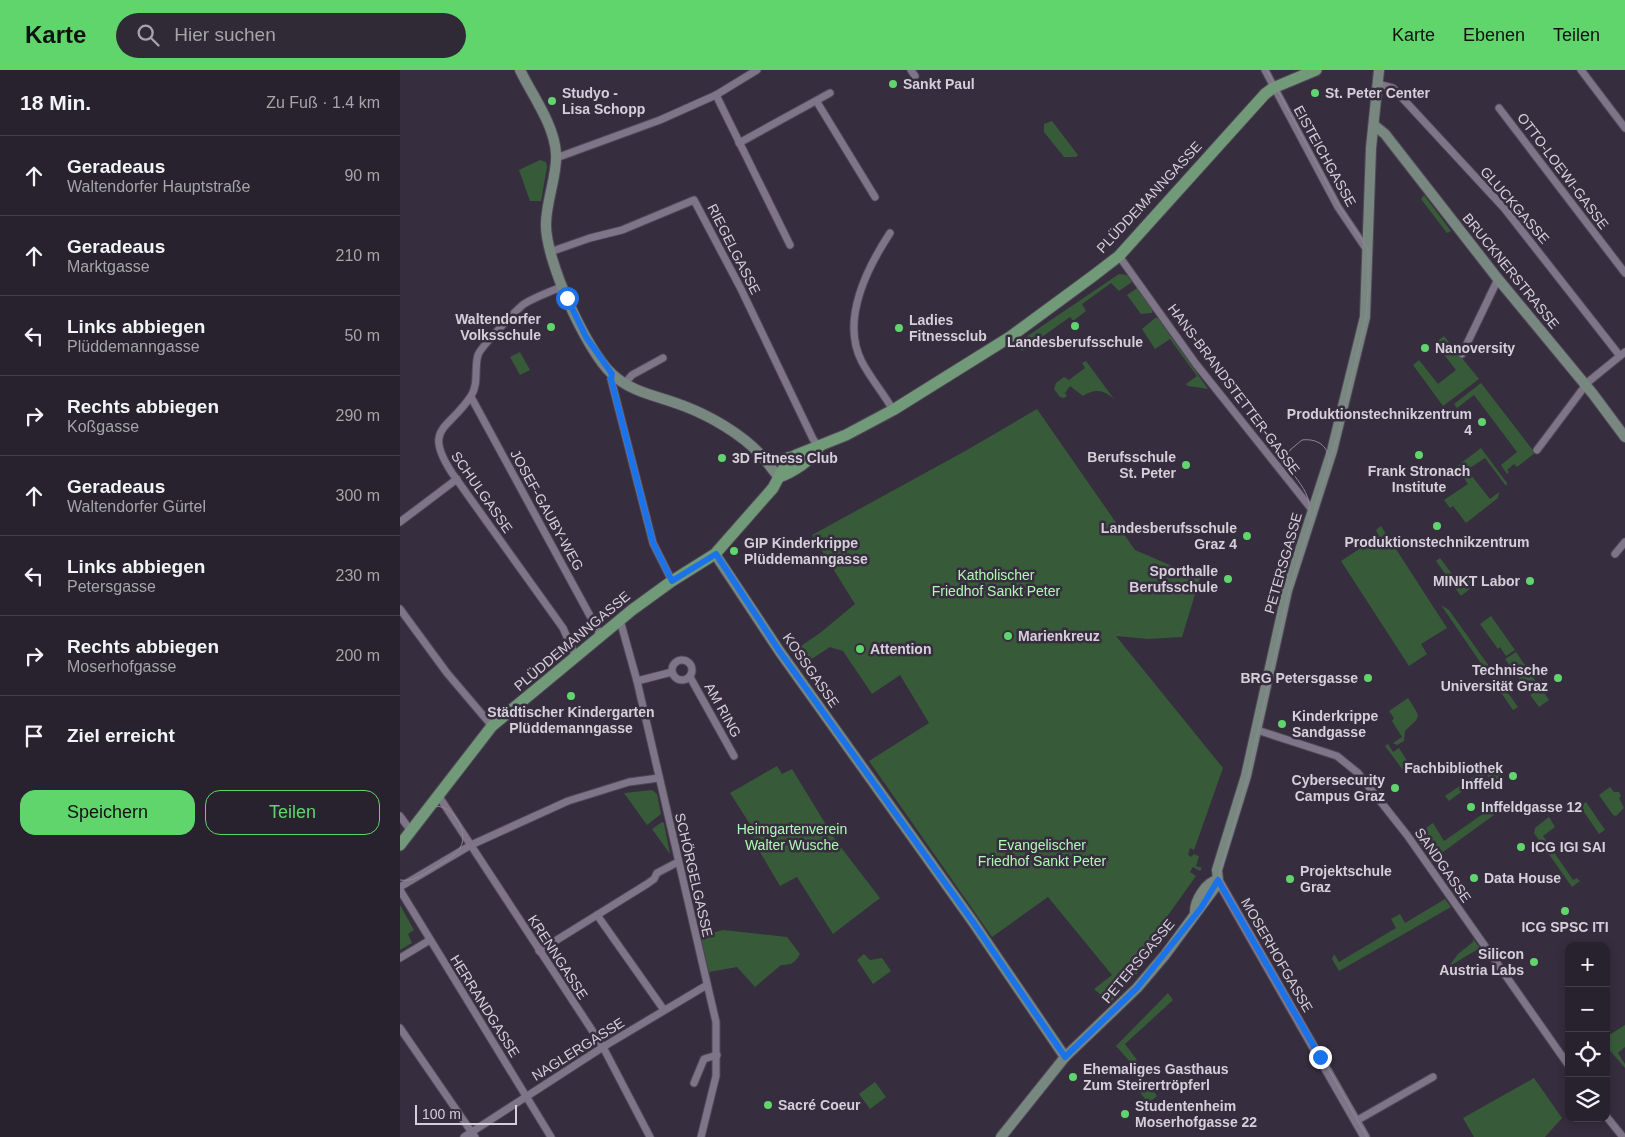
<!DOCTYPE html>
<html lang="de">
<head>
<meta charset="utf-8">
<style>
	body { margin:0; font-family:Helvetica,sans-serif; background:#302a36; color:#f1f3f6 }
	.controls { position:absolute; right:15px; bottom:15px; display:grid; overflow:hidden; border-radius:10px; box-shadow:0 2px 8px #0003 }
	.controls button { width:45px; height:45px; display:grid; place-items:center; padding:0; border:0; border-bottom:1px solid #443f4a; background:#28222e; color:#f1f3f6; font:25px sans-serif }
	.scale { position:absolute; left:15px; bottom:12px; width:102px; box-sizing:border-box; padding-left:5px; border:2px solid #d5cfda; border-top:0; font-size:14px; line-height:18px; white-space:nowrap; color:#d5cfda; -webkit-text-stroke:4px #362d3e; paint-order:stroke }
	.stop { position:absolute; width:15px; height:15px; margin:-11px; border:4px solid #1a73e8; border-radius:50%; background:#fff }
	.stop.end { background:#1a73e8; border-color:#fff; box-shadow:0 1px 5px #0008 }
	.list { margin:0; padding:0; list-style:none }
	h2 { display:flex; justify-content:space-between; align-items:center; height:65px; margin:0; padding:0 20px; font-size:21px }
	h2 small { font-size:16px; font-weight:400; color:#a5a4aa }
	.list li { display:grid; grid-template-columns:32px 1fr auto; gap:15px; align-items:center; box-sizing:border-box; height:80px; padding:0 20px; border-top:1px solid #443f4a }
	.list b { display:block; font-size:19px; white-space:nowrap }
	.list p { margin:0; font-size:16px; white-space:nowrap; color:#a5a4aa }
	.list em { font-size:16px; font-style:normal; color:#a5a4aa }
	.actions { display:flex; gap:10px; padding:15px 20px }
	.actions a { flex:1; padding:11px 0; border:1px solid #60d56b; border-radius:15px; text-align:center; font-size:18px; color:#60d56b }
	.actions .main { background:#60d56b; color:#111 }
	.icon { flex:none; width:28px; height:28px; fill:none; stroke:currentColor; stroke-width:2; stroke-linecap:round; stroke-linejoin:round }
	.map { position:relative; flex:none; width:1225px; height:1067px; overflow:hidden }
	header { display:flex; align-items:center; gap:30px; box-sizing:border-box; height:70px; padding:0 25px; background:#60d56b; color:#111 }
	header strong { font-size:24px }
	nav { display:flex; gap:28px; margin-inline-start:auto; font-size:18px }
	.search { width:350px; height:45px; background:#302a36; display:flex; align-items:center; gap:12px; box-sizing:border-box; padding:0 18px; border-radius:28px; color:#a5a4aa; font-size:19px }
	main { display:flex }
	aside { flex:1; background:#28222e }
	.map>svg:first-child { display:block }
	.green { fill:#375b39 }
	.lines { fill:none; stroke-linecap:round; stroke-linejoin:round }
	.minor-casing { stroke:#514957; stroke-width:9 }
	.tertiary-casing { stroke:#514957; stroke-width:11 }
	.secondary-casing { stroke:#514957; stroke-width:12 }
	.primary-casing { stroke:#514957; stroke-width:13 }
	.minor { stroke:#7f7589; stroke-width:7 }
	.tertiary { stroke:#7f7589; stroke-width:9 }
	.secondary { stroke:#788881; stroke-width:10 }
	.primary { stroke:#719b78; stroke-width:11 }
	.tram { stroke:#8e8795; stroke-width:1 }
	.route { stroke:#1a73e8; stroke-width:6 }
	.poi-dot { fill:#60d56b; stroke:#362d3e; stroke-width:2 }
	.labels { text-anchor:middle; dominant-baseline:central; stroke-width:5; stroke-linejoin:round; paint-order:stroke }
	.poi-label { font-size:14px; font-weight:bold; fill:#d5cfda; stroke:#362d3e; text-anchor:start }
	.street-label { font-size:14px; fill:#d5cfda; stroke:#362d3e }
	.park-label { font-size:14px; fill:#affab2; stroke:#362d3e }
</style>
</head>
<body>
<header>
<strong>Karte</strong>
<div class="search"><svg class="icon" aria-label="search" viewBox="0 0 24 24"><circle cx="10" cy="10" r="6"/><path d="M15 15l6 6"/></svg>Hier suchen</div>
<nav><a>Karte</a><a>Ebenen</a><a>Teilen</a></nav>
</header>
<main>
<aside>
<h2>18 Min.<small>Zu Fuß · 1.4 km</small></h2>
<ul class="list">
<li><svg class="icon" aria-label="ahead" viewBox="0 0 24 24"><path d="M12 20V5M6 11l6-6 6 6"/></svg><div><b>Geradeaus</b><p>Waltendorfer Hauptstraße</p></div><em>90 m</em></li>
<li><svg class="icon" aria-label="ahead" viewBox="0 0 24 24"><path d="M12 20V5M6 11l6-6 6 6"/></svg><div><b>Geradeaus</b><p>Marktgasse</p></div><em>210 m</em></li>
<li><svg class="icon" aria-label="left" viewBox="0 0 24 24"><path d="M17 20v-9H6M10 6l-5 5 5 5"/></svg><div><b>Links abbiegen</b><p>Plüddemanngasse</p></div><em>50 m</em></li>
<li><svg class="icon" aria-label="right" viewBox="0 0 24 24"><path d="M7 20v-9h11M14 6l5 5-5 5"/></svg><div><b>Rechts abbiegen</b><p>Koßgasse</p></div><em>290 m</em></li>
<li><svg class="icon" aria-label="ahead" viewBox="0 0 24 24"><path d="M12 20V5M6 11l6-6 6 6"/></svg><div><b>Geradeaus</b><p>Waltendorfer Gürtel</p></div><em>300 m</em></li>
<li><svg class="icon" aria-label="left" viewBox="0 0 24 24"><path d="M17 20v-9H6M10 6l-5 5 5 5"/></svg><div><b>Links abbiegen</b><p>Petersgasse</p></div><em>230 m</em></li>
<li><svg class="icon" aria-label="right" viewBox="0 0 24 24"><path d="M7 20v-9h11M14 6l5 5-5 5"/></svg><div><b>Rechts abbiegen</b><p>Moserhofgasse</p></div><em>200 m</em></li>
<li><svg class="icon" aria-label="arrive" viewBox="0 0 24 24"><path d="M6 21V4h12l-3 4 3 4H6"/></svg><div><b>Ziel erreicht</b></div></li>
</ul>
<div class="actions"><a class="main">Speichern</a><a>Teilen</a></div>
</aside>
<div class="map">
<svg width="1225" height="1067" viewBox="0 0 1225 1067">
	<rect width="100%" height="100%" fill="#362d3e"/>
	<g class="green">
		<path d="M 652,51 L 678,85 L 676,87 L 664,87 L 644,62 L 644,54 Z"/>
		<path d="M 140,90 L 146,92 L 147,97 L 141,131 L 130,131 L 119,100 Z"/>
		<path d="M 1024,125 L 1051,161 L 1047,163 L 1021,129 Z"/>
		<path d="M 719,204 L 727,205 L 732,212 L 719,221 L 711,213 L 682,234 L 686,241 L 673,251 L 670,247 L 622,281 L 617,273 Z"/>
		<path d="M 737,218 L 753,240 L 752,243 L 741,244 L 727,225 Z"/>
		<path d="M 755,248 L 758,248 L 808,319 L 788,316 L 786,314 L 797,306 L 770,269 L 755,279 L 742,259 Z"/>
		<path d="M 1044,266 L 1079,309 L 1043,336 L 1013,295 L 1019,290 L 1038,314 L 1056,300 L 1035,273 Z"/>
		<path d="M 120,282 L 130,300 L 120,305 L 110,287 Z"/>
		<path d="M 686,291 L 714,329 C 704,320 695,318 683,326 L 670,316 L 665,323 L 667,326 L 664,328 L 660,327 L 654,319 L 656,313 L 664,307 L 669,310 L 685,298 L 682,293 Z"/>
		<path d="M 1081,313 L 1135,383 L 1117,397 L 1114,394 L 1107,400 L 1109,402 L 1107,404 L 1101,395 L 1117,382 L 1074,325 L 1057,338 L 1054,334 Z"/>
		<path d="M 637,339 L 735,480 L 800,508 L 782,567 L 748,569 L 716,566 L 823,698 L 794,780 L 790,778 L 788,785 L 792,787 L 793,784 L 799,786 L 796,796 L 802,798 L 800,801 L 793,797 L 790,802 L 796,806 L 754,865 L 759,872 L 738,895 L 740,900 L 710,933 L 694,919 L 712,905 L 648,827 L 592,867 L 469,691 L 529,653 L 500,605 L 472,624 L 443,581 L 430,577 L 401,596 L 392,582 L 420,563 L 455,534 L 412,465 L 567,380 Z"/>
		<path d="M 1081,378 L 1107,413 L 1106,416 L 1085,388 L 1067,400 L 1090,429 L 1099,422 L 1098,428 L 1066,453 L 1053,436 L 1050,438 L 1044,430 L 1068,414 L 1056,397 Z"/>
		<path d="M 981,456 L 1047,558 L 1021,574 L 1027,584 L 1009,596 L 941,491 L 979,466 L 976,460 Z"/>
		<path d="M 1040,488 L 1061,516 L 1073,508 L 1076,514 L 1061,526 L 1036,491 Z"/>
		<path d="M 1041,535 L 1049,540 L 1118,637 L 1113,640 Z"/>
		<path d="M 1091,546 L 1115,580 L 1106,586 L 1100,577 L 1098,579 L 1080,554 Z"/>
		<path d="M 1116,582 L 1139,616 L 1131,621 L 1125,613 L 1123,614 L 1105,589 Z"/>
		<path d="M 1141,618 L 1149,630 L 1139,637 L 1130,625 Z"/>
		<path d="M 1008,628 C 1022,650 1021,645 1005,661 L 1004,671 L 997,675 L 993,673 L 1002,667 L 992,651 L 994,648 L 989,641 Z"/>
		<path d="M 988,674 L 993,682 L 999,678 L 1012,699 L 1006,704 L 985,676 Z"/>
		<path d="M 377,696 L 382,704 L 392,699 L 436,771 L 480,828 L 433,864 L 397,807 L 380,816 L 354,772 L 355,762 L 330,723 Z"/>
		<path d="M 1089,696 L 1094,696 L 1101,706 L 1093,713 L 1086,704 L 1049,731 L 1045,726 Z"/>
		<path d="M 1210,717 L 1214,722 L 1219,722 L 1221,726 L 1219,728 L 1224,738 L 1216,746 L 1213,745 L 1199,725 Z"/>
		<path d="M 252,720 L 257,724 L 261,744 L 247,755 L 224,723 Z"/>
		<path d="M 1186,732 L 1205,760 L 1199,764 L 1180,736 Z"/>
		<path d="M 1090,739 L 1094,745 L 1032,790 L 1015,766 L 1033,753 L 1044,771 Z"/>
		<path d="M 1149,747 L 1155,757 L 1143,766 L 1173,810 L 1177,808 L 1180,811 L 1172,817 L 1134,763 L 1135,758 Z"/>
		<path d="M 262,752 L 264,753 L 270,784 L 252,759 Z"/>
		<path d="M 1045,829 L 1051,837 L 939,901 L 932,889 L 934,884 L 939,892 L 996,858 L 991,849 L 1000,844 L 1005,853 Z"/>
		<path d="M 0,835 L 14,860 L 8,864 L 12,873 L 0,880 Z"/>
		<path d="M 323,860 L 387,867 L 400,884 C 395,893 391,895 381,895 L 355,917 L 337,897 L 309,902 L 301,868 L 307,864 Z"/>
		<path d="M 1073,869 L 1080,878 L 1048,897 L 1058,884 L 1073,872 Z"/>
		<path d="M 464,884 L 470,890 L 482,888 L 491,901 L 473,914 L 457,890 Z"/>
		<path d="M 768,923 L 773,930 L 725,974 L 737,990 L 732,994 L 716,976 Z"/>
		<path d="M 1225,955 L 1225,977 L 1218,983 L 1225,994 L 1225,998 L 1206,976 L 1206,967 Z"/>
		<path d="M 1134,1008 L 1162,1048 L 1145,1067 L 1074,1067 L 1063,1048 Z"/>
		<path d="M 745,1010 L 757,1026 L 748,1033 L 736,1017 Z"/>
		<path d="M 475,1012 L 486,1027 L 470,1039 L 459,1024 Z"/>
	</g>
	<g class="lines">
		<defs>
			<g id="minor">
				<path d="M 511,0 L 515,6"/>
				<path d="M 865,0 L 938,137 L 967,180"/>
				<path d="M 1181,0 L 1225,58"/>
				<path d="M 978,14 L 993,18 L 1104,138 L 1220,286"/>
				<path d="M 316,25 L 390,175"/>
				<path d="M 417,32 L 475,127"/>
				<path d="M 1099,38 L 1225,203"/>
				<path d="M 339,73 L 430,23"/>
				<path d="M 156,88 L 260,50 L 316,25 L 357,0"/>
				<path d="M 490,163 C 467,198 440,250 462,292 C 471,309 484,324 493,340"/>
				<path d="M 150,182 L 190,168 L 222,160 L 294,130 L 340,217 L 413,369 L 419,377"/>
				<path d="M 719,186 L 796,294 L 913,441"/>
				<path d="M 163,216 C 150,222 135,227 124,234 C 117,239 80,278 78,285 C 74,298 79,314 71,326 C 49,360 22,357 52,403 L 163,558 L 176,587"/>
				<path d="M 1062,284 L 1098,209"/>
				<path d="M 212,304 L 211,309 L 253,473 L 272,511"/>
				<path d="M 225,313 L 232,305 L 263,288"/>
				<path d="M 71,327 L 201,566"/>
				<path d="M 1137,380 L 1188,312 L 1225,282"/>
				<path d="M 0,452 L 57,409"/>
				<path d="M 1215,484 L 1225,472"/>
				<path d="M 0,539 L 47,603 L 92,656"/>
				<path d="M 220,550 L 237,611 L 316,952 L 316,1006 L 301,1067"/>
				<circle cx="282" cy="600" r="10"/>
				<path d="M 290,607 L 334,686"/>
				<path d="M 237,611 L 272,602"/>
				<path d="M 857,660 L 937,686 L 958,703 L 1007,765 L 1169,996"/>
				<path d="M 38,725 L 203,977 L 250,1067"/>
				<path d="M 0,746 L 11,761"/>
				<path d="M 0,817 L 71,775 L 168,731 L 229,712 L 259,708"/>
				<path d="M 0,820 L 151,1067"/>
				<path d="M 197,845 L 264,940"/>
				<path d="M 139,881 L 247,814 L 254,809 L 257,803 L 278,792"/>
				<path d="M 0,888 L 30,870"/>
				<path d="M 0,958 L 75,1067"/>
				<path d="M 294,1013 L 304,989 L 317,985"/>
				<path d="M 1206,1046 L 1223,1067"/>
				<path d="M 956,1051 L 1033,1007"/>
				<path d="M 64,1067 L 203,977 L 307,915"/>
			</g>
			<path id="tertiary" d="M 818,810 L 965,1067"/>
			<g id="secondary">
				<path d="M 120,0 C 132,25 154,54 156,83 C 158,103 146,131 146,154 C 145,189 186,280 212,304 C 232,323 259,326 284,336 C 310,346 340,363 360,384 C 367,391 372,400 379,407"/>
				<path d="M 974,55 L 985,64 L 1098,209 L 1193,324 L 1225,367"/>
				<path d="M 315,484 L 380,582 L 573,852 L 665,987"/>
				<path d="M 795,842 C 795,830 806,812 818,810"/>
				<path d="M 601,1067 L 665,987 L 737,918 L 765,885 L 816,816 L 818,810 L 817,800 L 846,706 L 887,521 L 932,381 L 965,247 L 971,78 L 979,0"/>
			</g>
			<g id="primary">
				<path d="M 365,389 L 380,390 L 395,386"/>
				<path d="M 379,407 C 393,402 412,390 419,377"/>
				<path d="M 0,775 L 92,656 L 232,540 L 272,511 L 315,484 L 373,418 L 383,399 L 396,385 L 446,365 L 493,340 L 610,267 L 693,206 L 719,186 L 865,24 L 873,18 L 916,0"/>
			</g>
		</defs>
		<use href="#minor" class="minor-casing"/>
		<use href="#tertiary" class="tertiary-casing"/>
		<use href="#secondary" class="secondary-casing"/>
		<use href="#primary" class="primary-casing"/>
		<use href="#minor" class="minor"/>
		<use href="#tertiary" class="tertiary"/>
		<use href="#secondary" class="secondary"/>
		<use href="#primary" class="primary"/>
		<g class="tram">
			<path d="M 867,0 L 939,136 L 968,179 L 968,223 L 966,247 L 938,365 L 889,521 L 848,706 L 819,805 L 967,1067"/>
			<path d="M 909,448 C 915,413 881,407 890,380 L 902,370 C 918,368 930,377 929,393"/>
			<path d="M 0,773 C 8,763 16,747 27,740 C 48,725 71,761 60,778 C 54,788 41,793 32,799 C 21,806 13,812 0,810"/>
		</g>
	</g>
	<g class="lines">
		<path class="route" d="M 167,228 L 186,267 L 212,304 L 211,309 L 253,473 L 272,511 L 316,484 L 380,582 L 573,852 L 665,987 L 737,918 L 801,838 L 818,810 L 920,987"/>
	</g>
	<g class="poi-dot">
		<circle cx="493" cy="14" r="5"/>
		<circle cx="915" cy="23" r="5"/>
		<circle cx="152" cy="31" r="5"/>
		<circle cx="675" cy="256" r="5"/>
		<circle cx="151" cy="257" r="5"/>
		<circle cx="499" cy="258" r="5"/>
		<circle cx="1025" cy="278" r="5"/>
		<circle cx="1082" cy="352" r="5"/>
		<circle cx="1019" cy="385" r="5"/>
		<circle cx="322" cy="388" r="5"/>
		<circle cx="786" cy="395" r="5"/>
		<circle cx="1037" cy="456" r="5"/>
		<circle cx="847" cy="466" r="5"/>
		<circle cx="334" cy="481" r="5"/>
		<circle cx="828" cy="509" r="5"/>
		<circle cx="1130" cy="511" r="5"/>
		<circle cx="608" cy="566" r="5"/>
		<circle cx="460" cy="579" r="5"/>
		<circle cx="968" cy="608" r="5"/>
		<circle cx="1158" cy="608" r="5"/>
		<circle cx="171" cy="626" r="5"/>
		<circle cx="882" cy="654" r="5"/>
		<circle cx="1113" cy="706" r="5"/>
		<circle cx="995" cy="718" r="5"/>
		<circle cx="1071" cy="737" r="5"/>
		<circle cx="1121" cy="777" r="5"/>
		<circle cx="1074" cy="808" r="5"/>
		<circle cx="890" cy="809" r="5"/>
		<circle cx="1165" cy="841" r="5"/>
		<circle cx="1134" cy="892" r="5"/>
		<circle cx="673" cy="1007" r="5"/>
		<circle cx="368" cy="1035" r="5"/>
		<circle cx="725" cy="1044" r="5"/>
	</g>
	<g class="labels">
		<g class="poi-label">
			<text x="503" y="14">Sankt Paul</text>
			<text x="162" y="23">Studyo -<tspan x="162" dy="16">Lisa Schopp</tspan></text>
			<text x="925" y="23">St. Peter Center</text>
			<text x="141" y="249" text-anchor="end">Waltendorfer<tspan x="141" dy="16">Volksschule</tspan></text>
			<text x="509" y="250">Ladies<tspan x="509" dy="16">Fitnessclub</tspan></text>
			<text x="675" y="272" text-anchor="middle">Landesberufsschule</text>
			<text x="1035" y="278">Nanoversity</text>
			<text x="1072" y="344" text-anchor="end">Produktionstechnikzentrum<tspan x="1072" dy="16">4</tspan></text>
			<text x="776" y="387" text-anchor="end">Berufsschule<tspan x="776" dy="16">St. Peter</tspan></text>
			<text x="332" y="388">3D Fitness Club</text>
			<text x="1019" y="401" text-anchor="middle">Frank Stronach<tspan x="1019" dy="16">Institute</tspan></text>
			<text x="837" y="458" text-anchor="end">Landesberufsschule<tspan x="837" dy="16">Graz 4</tspan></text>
			<text x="1037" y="472" text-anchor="middle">Produktionstechnikzentrum</text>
			<text x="344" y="473">GIP Kinderkrippe<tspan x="344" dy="16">Plüddemanngasse</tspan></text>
			<text x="818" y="501" text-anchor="end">Sporthalle<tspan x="818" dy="16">Berufsschule</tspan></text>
			<text x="1120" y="511" text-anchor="end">MINKT Labor</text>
			<text x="618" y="566">Marienkreuz</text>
			<text x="470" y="579">Attention</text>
			<text x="1148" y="600" text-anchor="end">Technische<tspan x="1148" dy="16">Universität Graz</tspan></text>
			<text x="958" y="608" text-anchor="end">BRG Petersgasse</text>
			<text x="171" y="642" text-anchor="middle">Städtischer Kindergarten<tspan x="171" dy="16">Plüddemanngasse</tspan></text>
			<text x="892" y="646">Kinderkrippe<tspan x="892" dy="16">Sandgasse</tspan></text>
			<text x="1103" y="698" text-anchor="end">Fachbibliothek<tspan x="1103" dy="16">Inffeld</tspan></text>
			<text x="985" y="710" text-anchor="end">Cybersecurity<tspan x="985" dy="16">Campus Graz</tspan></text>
			<text x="1081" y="737">Inffeldgasse 12</text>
			<text x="1131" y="777">ICG IGI SAI</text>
			<text x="900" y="801">Projektschule<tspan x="900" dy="16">Graz</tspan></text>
			<text x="1084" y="808">Data House</text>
			<text x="1165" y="857" text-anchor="middle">ICG SPSC ITI</text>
			<text x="1124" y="884" text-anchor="end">Silicon<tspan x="1124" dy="16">Austria Labs</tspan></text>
			<text x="683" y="999">Ehemaliges Gasthaus<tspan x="683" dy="16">Zum Steirertröpferl</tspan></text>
			<text x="378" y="1035">Sacré Coeur</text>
			<text x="735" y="1036">Studentenheim<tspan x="735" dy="16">Moserhofgasse 22</tspan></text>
		</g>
		<g class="street-label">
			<text transform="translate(925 86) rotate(61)">EISTEICHGASSE</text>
			<text transform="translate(1163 101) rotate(53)">OTTO-LOEWI-GASSE</text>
			<text transform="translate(749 127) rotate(-47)">PLÜDDEMANNGASSE</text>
			<text transform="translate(1115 135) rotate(49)">GLUCKGASSE</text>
			<text transform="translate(334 179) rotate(63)">RIEGELGASSE</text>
			<text transform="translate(1111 201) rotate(51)">BRUCKNERSTRASSE</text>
			<text transform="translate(834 319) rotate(53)">HANS-BRANDSTETTER-GASSE</text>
			<text transform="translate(82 422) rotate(55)">SCHULGASSE</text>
			<text transform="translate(147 440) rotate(61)">JOSEF-GAUBY-WEG</text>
			<text transform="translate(883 493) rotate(-74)">PETERSGASSE</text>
			<text transform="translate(172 571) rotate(-40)">PLÜDDEMANNGASSE</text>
			<text transform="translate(411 600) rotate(55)">KOSSGASSE</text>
			<text transform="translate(323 640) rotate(61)">AM RING</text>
			<text transform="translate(1043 795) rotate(55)">SANDGASSE</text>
			<text transform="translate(294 805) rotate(77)">SCHÖRGELGASSE</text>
			<text transform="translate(877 885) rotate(60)">MOSERHOFGASSE</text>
			<text transform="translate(158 887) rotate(57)">KRENNGASSE</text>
			<text transform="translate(738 891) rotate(-50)">PETERSGASSE</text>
			<text transform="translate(85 936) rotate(58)">HERRANDGASSE</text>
			<text transform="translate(178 979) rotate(-32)">NAGLERGASSE</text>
		</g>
		<g class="park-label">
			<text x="596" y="505">Katholischer<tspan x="596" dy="16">Friedhof Sankt Peter</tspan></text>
			<text x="392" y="759">Heimgartenverein<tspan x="392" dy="16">Walter Wusche</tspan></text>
			<text x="642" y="775">Evangelischer<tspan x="642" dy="16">Friedhof Sankt Peter</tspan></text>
		</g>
	</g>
</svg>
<div class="controls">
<button>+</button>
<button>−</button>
<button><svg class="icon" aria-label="locate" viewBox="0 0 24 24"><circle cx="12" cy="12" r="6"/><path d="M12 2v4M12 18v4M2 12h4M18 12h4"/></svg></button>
<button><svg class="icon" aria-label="layers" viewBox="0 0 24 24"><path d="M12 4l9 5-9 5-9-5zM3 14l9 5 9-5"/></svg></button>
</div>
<div class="scale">100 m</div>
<div class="stop" style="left:167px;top:228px"></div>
<div class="stop end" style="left:920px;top:987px"></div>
</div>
</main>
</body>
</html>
